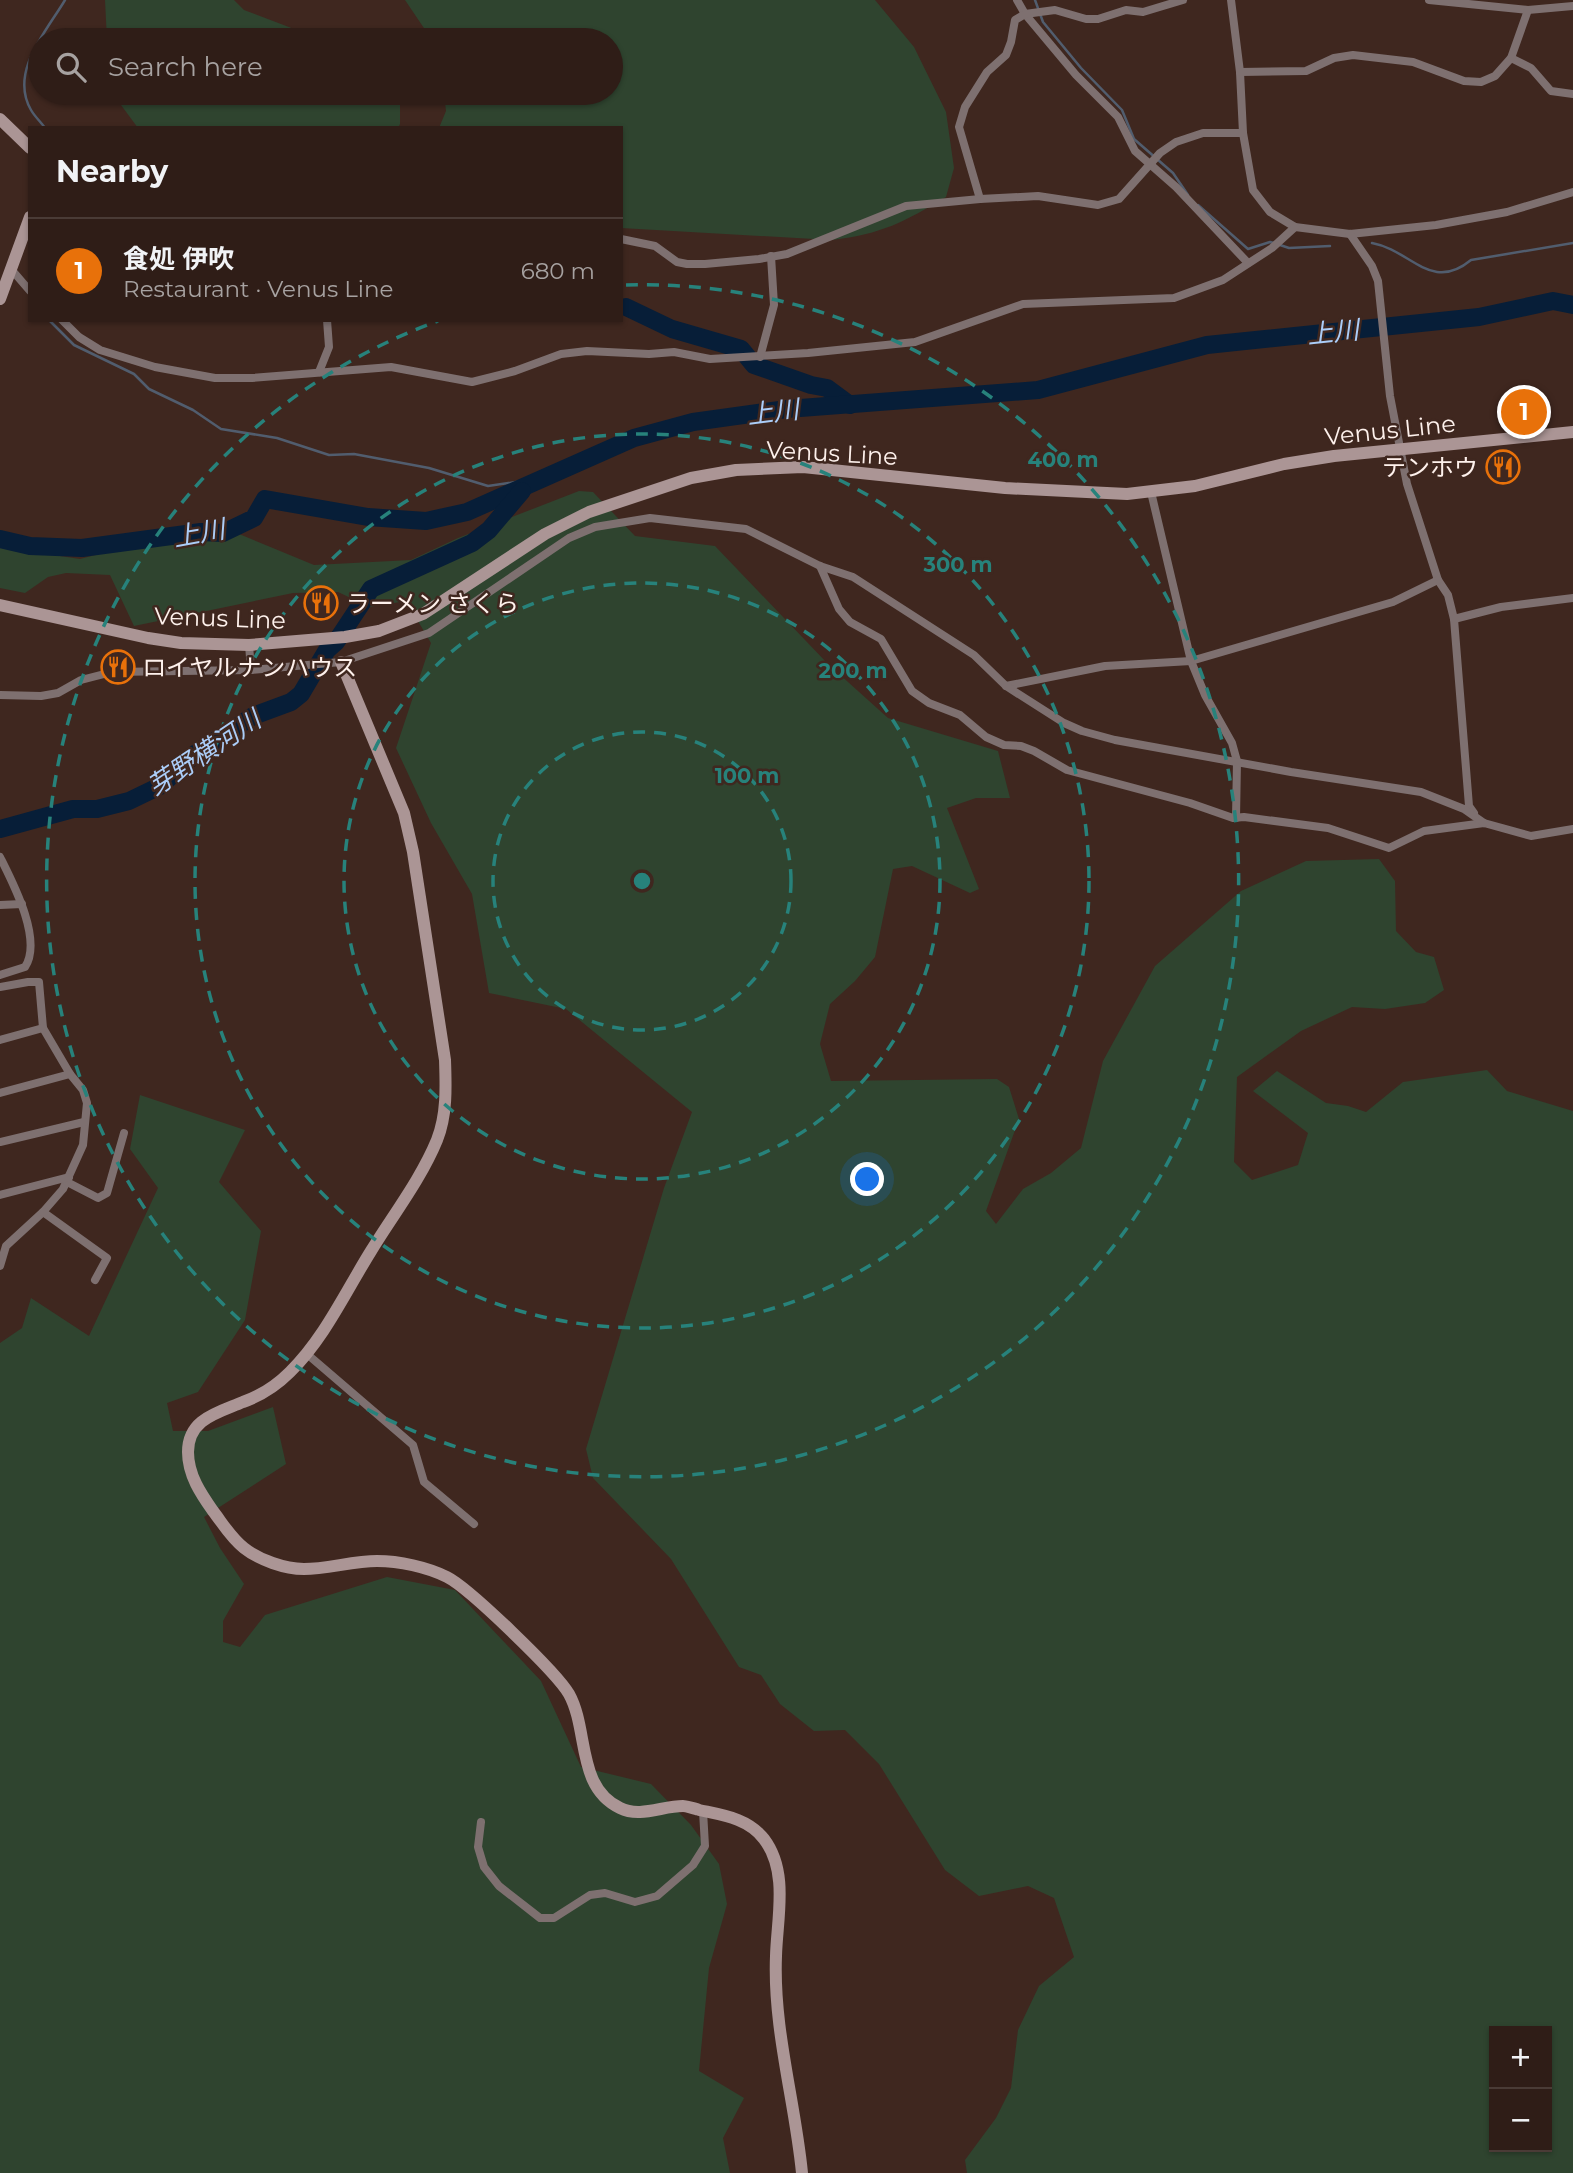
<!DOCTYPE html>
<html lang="en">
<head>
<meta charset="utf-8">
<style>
	body { margin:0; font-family:Montserrat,"Noto Sans JP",sans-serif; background:#3b2a24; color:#f1f3f6 }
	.controls { position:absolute; right:21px; bottom:21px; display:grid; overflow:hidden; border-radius:0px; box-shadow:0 2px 5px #0004 }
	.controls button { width:63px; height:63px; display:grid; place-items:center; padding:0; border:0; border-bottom:2px solid #4a3b36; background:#2f1d17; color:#f1f3f6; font:35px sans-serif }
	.you { position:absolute; left:868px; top:1180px; width:24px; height:24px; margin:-18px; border:5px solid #fff; border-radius:50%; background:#1a73e8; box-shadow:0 0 0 10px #1a73e833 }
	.badge { display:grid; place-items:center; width:46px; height:46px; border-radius:50%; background:#98b6fd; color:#fff; font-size:23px; font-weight:700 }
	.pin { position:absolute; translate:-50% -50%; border:4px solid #fff; box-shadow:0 2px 7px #0006 }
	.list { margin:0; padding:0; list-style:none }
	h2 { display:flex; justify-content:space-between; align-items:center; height:91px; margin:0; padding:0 28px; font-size:30px }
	h2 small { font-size:23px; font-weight:400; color:#a7a2a1 }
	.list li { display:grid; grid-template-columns:46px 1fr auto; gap:21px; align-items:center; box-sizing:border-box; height:105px; padding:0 28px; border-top:2px solid #4a3b36 }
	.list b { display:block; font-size:26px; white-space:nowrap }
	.list p { margin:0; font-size:23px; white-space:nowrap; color:#a7a2a1 }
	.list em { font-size:23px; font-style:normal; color:#a7a2a1 }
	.icon { flex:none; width:38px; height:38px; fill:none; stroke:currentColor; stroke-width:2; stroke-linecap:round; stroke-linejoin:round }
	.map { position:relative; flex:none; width:1573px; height:2173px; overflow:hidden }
	.search { position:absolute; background:#2f1d17; box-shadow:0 2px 5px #0004; left:28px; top:28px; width:595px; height:77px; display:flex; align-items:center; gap:18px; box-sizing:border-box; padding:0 24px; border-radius:38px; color:#a7a2a1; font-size:26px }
	.panel { position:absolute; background:#2f1d17; box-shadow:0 2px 5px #0004; left:28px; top:126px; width:595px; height:196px; border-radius:0px }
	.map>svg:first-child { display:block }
	.green { fill:#2f442f; fill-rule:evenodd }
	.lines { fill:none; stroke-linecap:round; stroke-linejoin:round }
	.stream { stroke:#515d6e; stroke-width:2.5 }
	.river { stroke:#071e38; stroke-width:18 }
	.street { stroke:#7e7070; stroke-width:8 }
	.secondary { stroke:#ab9595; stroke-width:12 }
	.ring { fill:none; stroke:#27827b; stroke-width:3.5; stroke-dasharray:12 9 }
	.labels { text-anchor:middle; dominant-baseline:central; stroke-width:5; stroke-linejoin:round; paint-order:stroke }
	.street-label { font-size:24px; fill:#fef1ec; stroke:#3f271f }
	.poi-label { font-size:24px; fill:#fef1ec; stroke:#3f271f; text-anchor:start }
	.water-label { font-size:26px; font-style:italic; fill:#abcdf8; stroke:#3f271f }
	.centre { fill:#27827b; stroke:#3f271f; stroke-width:3.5 }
	.ring-label { font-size:21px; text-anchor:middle; font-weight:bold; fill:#27827b; stroke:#3f271f; stroke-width:5; stroke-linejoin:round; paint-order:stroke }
</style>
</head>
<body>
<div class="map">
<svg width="1573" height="2173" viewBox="0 0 1573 2173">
	<rect width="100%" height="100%" fill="#3f271f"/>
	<g class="green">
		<path d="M 105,0 L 234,0 L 244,10 L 323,40 L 107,40 Z"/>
		<path d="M 405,0 L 875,0 L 914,47 L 946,112 L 954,168 L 946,197 C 904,222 882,234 832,240 L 621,228 L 621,128 L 439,128 L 446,111 L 444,93 L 611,93 L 611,40 L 432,40 Z"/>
		<path d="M 117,93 L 400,93 L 400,124 L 398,128 L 138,128 L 121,105 Z"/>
		<path d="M 579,491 L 593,492 L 635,536 L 715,546 L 828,664 L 888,718 L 998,751 L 1010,798 L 976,798 L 947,808 L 979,889 L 970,893 L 912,866 L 893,869 L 875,957 L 855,981 L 830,1004 L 820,1044 L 831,1081 L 997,1079 L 1009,1087 L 1019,1119 L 986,1211 L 996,1224 L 1023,1189 L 1051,1173 L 1081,1148 L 1103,1061 L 1155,966 L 1241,891 L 1306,861 L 1379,859 L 1395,881 L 1396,931 L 1416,952 L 1434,957 L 1444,990 L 1425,1003 L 1385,1009 L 1352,1007 L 1301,1031 L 1237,1077 L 1234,1162 L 1252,1180 L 1298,1165 L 1308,1133 L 1253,1091 L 1277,1071 L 1326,1103 L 1348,1106 L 1366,1112 L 1403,1082 L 1487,1070 L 1507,1091 L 1573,1111 L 1573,2173 L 967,2173 L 965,2160 L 996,2118 L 1011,2088 L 1018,2030 L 1039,1986 L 1074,1957 L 1054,1898 L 1028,1886 L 979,1896 L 945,1870 L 879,1764 L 845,1730 L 814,1731 L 780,1704 L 761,1675 L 739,1667 L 671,1559 L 593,1478 L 586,1449 L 664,1188 L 692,1112 L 566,1009 L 489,993 L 472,894 L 431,823 L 396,748 L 431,643 L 406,601 L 370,607 L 338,592 L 293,593 L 134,626 L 110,575 L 66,573 L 48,577 L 25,593 L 0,588 L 0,547 L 80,559 L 161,538 L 239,534 L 314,565 L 411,560 L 458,538 ZM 1494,2031 L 1547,2031 L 1547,2147 L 1494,2147 Z"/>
		<path d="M 140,1095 L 245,1130 L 219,1182 L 261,1231 L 245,1320 L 198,1392 L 167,1403 L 173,1431 L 208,1431 L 273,1407 L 286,1464 L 204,1517 L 220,1548 L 244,1584 L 223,1621 L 223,1642 L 240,1647 L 265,1615 L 387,1577 L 455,1590 L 541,1681 L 581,1767 L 651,1784 L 691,1825 L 719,1864 L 727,1904 L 709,1968 L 699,2071 L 744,2098 L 723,2138 L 730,2173 L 0,2173 L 0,1343 L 22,1328 L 31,1298 L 89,1336 L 158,1188 L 130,1149 Z"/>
	</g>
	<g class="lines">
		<g class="stream">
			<path d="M 1035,0 L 1043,22 L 1081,68 L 1122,110 L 1134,139 L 1173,173 L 1188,195"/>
			<path d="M 45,128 C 41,122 35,117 31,110 C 9,72 46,32 65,0"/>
			<path d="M 1198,205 L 1248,249 L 1270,242 L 1274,243"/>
			<path d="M 1372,243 C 1411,250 1431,293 1471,260 L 1573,243"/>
			<path d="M 1280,245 L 1289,248 L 1330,246"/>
			<path d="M 49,320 L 74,345 L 134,374 L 149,389 L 193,410 L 221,429 L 277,438 L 329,455 L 354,454 L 429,468 L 488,486 L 516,482 L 527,485"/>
		</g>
		<g class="river">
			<path d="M 626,307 L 672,329 L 741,349 L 754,365 L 811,385 L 827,388 L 850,405"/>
			<path d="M 0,539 L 30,546 L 82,548 L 201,532 L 223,533 L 254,518 L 265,499 L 368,517 L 426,521 L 467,512 L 634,438 L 693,422 L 787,409 L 1038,390 L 1207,345 L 1479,317 L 1553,301 L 1573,305"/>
			<path d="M 0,829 L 73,809 L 97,809 L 129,801 L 160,786 L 195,754 L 253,716 L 291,702 L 301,694 L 327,650 L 336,642 L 371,589 L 472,543 L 489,530 L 522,491"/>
		</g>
		<g class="street">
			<path d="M 1017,0 L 1025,14 L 1076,75 L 1118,117 L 1135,151 L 1176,187 L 1248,263"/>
			<path d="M 1231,0 L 1240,72 L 1243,133 L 1253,190 L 1270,212 L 1295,227 L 1350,234 L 1436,225 L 1507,212 L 1573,192"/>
			<path d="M 1429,0 L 1528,10 L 1573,6"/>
			<path d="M 1511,58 L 1531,68 L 1551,91 L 1573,94"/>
			<path d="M 1240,72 L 1306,71 L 1334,58 L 1353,55 L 1413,62 L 1464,81 L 1481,82 L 1495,76 L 1511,58 L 1528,10"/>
			<path d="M 980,199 L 959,127 L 965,107 L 987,72 L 1006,55 L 1011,42 L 1015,20 L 1025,14 L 1055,10 L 1086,19 L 1098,19 L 1126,10 L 1143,12 L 1183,0"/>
			<path d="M 1350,234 L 1372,266 L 1378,281 L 1390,396 L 1407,484 L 1438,580 L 1448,595 L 1454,619 L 1469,806 L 1474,813"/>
			<path d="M 621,239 L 655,246 L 677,262 L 687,264 L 705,264 L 759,259 L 787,254 L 906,206 L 980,199 L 1038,196 L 1098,205 L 1119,199 L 1160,153 L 1176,142 L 1203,133 L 1243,133"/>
			<path d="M 11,269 L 30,291"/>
			<path d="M 62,320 L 79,337 L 100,350 L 155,367 L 215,378 L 252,378 L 391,367 L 472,382 L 515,371 L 561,354 L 587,351 L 649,354 L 674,352 L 710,359 L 808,353 L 915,342 L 1023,304 L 1174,298 L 1223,280 L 1272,248 L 1295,227"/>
			<path d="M 760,357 L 774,305 L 771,256"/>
			<path d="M 319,372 L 329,347 L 327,320"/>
			<path d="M 1151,492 L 1191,661 L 1205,695 L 1232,743 L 1237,761 L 1236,818"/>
			<path d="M 820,566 L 839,609 L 850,622 L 881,639 L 912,691 L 929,703 L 960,715 L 986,737 L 1004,745 L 1021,746 L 1034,751 L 1067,770 L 1190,803 L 1233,818 L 1244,817 L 1328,828 L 1389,848 L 1424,831 L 1484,823 L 1531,836 L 1573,829"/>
			<path d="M 1454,619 L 1501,607 L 1573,598"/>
			<path d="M 249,645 L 251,670"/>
			<path d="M 1006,686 L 1105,666 L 1191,661 L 1393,602 L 1438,580"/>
			<path d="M 0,695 L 41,696 L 58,693 L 81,680 L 112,672 L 251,670 L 341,662 L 429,633 L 569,538 L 595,527 L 650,518 L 746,529 L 820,566 L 853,577 L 974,655 L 1006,686 L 1064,723 L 1082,731 L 1115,740 L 1291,772 L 1421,792 L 1464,809 L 1484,823"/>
			<path d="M 0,857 C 13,883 43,940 25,967 L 0,975"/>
			<path d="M 0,905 L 22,904"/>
			<path d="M 0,987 L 28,982 L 39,982 L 43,1028 L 70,1074 L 83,1090 L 87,1103 L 83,1145 L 63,1189 L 43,1212 L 6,1246 L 0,1266"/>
			<path d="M 0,1040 L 43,1028"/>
			<path d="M 0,1093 L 70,1074"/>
			<path d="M 0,1142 L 84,1122"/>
			<path d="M 67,1182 L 98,1198 L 107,1193 L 124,1133"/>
			<path d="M 0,1195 L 69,1177"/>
			<path d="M 43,1212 L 107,1258 L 95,1280"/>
			<path d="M 307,1354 L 413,1445 L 424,1482 L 474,1524"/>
			<path d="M 481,1822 L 478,1847 L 484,1867 L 499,1886 L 540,1918 L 554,1918 L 590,1895 L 605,1893 L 635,1902 L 657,1896 L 693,1865 L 705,1846 L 703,1811"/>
		</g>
		<g class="secondary">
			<path d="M 0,119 L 30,148"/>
			<path d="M 0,299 L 30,217"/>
			<path d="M 0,605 L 148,638 L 181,643 L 249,645 L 345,637 L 379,631 L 423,614 L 545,534 L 589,512 L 691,478 L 736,470 L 803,467 L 1005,488 L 1127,494 L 1195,486 L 1284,464 L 1334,456 L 1573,432"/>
			<path d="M 341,662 L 404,813 L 413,852 L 445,1060 C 446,1087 447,1115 437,1140 C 421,1179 393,1215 371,1251 C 346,1291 324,1339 290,1372 C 277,1385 260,1396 243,1402 C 217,1413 188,1419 188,1452 C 188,1475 201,1494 213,1511 C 223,1524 231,1538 244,1548 C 259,1560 285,1569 304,1569 C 327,1569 353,1561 377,1561 C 399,1561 427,1567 447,1577 C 469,1588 557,1673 569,1694 C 589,1730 576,1787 620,1808 C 640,1818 662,1806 683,1806 C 685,1806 697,1809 699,1810 C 722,1815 748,1818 764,1839 C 789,1872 777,1918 776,1956 C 773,2029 795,2101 802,2173"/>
		</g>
	</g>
	<g class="ring">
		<circle cx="642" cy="881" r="149"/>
		<circle cx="642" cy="881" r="298"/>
		<circle cx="642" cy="881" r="447"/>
		<path d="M626 285A596 596 0 1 1 438 321"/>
	</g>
	<defs>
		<symbol id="restaurant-ring" viewBox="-11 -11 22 22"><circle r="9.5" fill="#3f271f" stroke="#e8710a" stroke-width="1.5"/><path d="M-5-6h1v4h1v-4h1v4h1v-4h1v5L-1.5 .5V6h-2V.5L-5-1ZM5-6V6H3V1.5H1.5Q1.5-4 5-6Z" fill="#e8710a"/></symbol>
	</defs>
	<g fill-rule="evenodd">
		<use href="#restaurant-ring" x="1484" y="448" width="38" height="38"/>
		<use href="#restaurant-ring" x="302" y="584" width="38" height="38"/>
		<use href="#restaurant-ring" x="99" y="648" width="38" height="38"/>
	</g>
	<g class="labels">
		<g class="street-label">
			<text transform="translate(1390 430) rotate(-6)">Venus Line</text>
			<text transform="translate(832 453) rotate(3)">Venus Line</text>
			<text transform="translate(220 618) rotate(2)">Venus Line</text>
		</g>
		<g class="poi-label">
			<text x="1478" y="467" text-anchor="end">テンホウ</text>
			<text x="346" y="603">ラーメン さくら</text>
			<text x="142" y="667">ロイヤルナンハウス</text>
		</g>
		<g class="water-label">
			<text transform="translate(1333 332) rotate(-6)">上川</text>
			<text transform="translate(773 412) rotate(-7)">上川</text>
			<text transform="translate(199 533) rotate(-10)">上川</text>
			<text transform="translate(204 753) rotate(-34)">芽野横河川</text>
		</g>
	</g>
	<circle cx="642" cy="881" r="10" class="centre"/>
	<g class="ring-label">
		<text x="1063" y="467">400 m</text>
		<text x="958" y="572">300 m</text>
		<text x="853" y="678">200 m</text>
		<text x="747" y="783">100 m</text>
	</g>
</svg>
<div class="controls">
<button>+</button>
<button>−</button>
</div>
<div class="you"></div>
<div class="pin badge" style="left:1524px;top:412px;background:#e8710a">1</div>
<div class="search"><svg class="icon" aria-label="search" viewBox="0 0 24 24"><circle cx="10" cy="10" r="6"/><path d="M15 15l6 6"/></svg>Search here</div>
<section class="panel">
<h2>Nearby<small></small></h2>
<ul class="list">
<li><span class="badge" style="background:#e8710a">1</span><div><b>食処 伊吹</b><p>Restaurant · Venus Line</p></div><em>680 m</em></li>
</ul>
</section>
</div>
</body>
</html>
